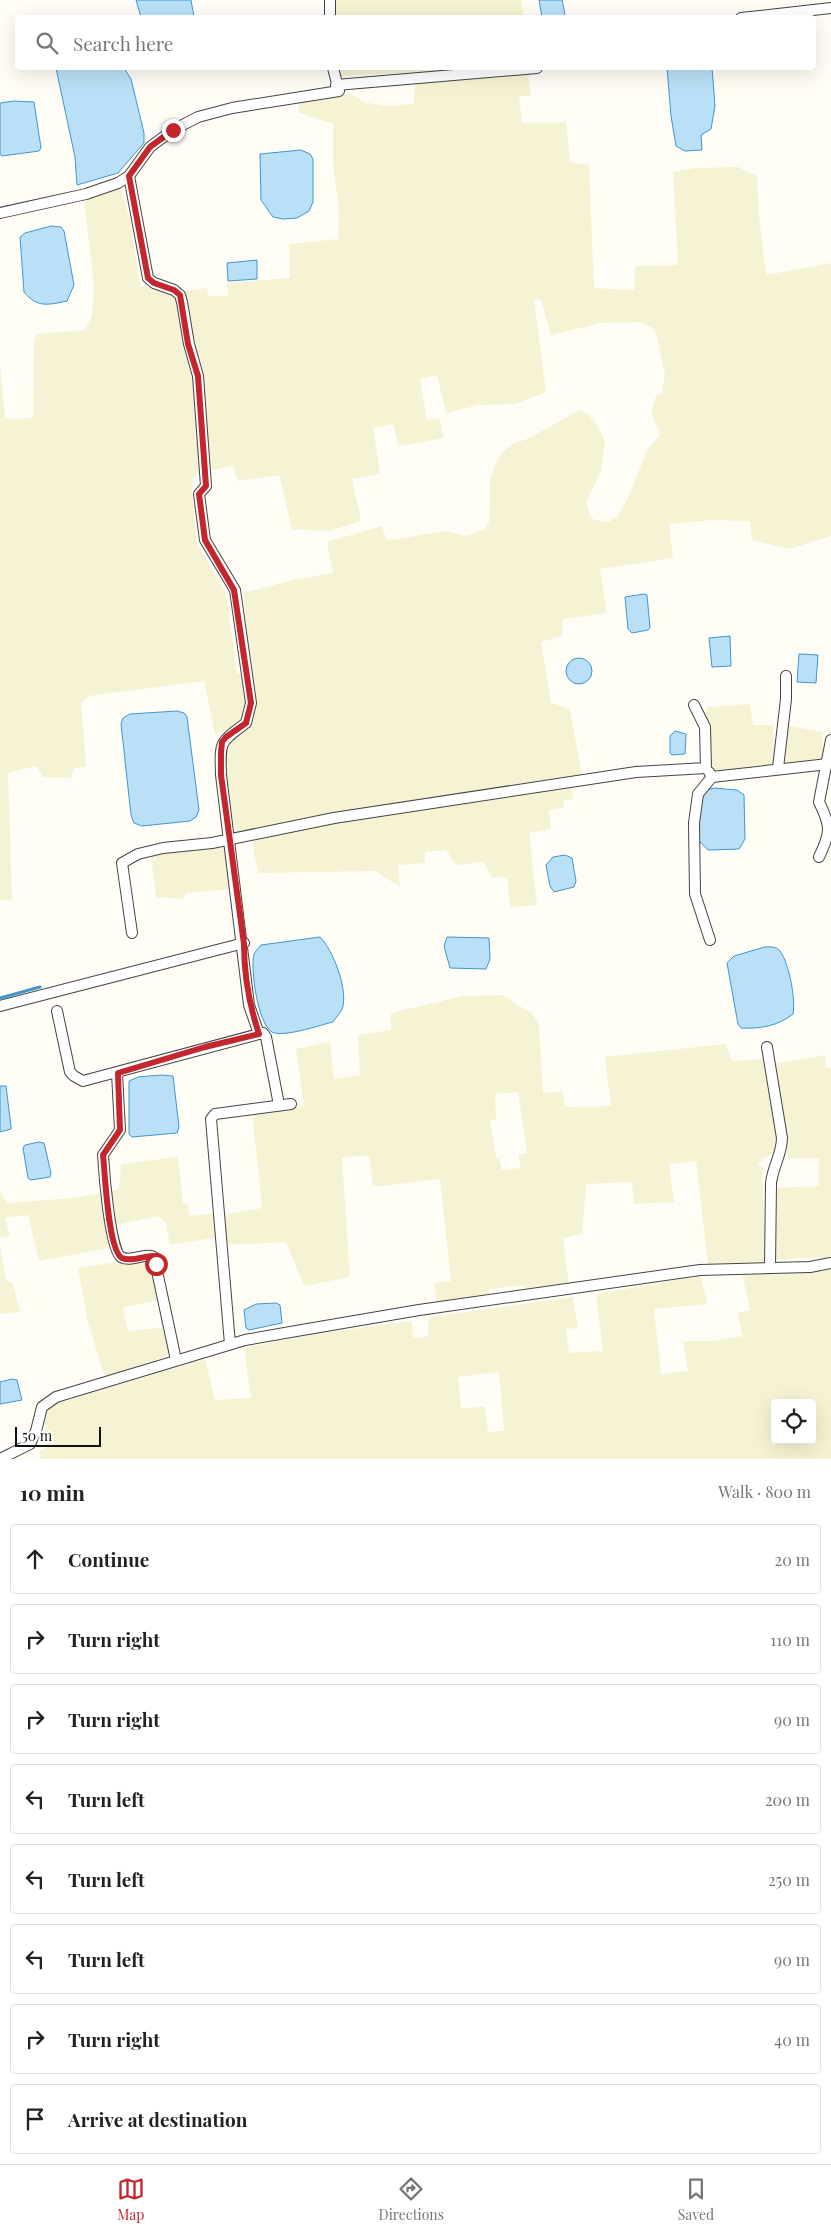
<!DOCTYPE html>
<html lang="en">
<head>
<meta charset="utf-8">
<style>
	body { margin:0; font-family:"Playfair Display",serif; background:#f6f6f6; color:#222 }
	.controls { position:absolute; right:15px; bottom:15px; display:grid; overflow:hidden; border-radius:5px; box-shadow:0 5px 20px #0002 }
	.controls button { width:45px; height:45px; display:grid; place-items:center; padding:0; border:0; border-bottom:1px solid #e0e0e0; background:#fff; color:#222; font:25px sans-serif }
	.scale { position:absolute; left:15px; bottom:12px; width:86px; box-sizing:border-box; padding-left:5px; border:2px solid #111; border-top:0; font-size:14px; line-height:18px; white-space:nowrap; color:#111; -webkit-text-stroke:4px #fff; paint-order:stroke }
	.stop { position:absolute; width:15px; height:15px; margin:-11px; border:4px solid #c4262e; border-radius:50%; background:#fff }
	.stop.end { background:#c4262e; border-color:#fff; box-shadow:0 1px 5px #0008 }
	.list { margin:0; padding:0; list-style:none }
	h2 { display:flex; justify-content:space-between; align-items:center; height:65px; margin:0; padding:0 20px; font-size:21px }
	h2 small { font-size:16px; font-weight:400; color:#767676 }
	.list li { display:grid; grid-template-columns:32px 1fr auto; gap:15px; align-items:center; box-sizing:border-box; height:70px; margin:0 10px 10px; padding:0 10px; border:1px solid #e0e0e0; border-radius:5px }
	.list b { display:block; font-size:19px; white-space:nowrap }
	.list em { font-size:16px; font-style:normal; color:#767676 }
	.icon { flex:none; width:28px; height:28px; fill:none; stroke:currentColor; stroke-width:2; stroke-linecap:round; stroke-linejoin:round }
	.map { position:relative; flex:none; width:831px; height:1459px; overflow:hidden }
	.search { position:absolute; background:#fff; box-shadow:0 5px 20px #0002; left:15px; right:15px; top:15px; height:55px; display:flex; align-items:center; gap:12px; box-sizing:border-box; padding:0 18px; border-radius:5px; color:#767676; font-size:19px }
	.sheet { height:705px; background:#fff }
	nav { display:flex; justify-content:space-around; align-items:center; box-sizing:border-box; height:70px; border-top:1px solid #e0e0e0; background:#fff; font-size:14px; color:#767676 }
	nav a { display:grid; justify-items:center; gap:2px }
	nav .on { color:#c4262e }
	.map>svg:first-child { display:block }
	.farmland { fill:#f6f3d4; fill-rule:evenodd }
	.water { fill:#b9e0f7; stroke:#3f96cf }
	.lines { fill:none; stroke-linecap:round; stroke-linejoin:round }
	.stream { stroke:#3f96cf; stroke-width:3 }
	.street-casing { stroke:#444; stroke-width:12 }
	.street { stroke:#fff; stroke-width:10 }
	.route { stroke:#c4262e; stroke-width:6 }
</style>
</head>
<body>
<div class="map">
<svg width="831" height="1459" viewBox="0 0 831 1459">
	<rect width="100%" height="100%" fill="#fffdf5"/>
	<g class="farmland">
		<path d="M 334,0 L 521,0 L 524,17 L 334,17 Z"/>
		<path d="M 338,68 L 486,68 L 343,76 L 340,75 Z"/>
		<path d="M 528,72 L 531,96 L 519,96 L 522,123 L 566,122 L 570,162 L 589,165 L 594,288 L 634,290 L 635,266 L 678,265 L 673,172 L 695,168 L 738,167 L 757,176 L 759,216 L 766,275 L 831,263 L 831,536 L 789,549 L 752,540 L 750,521 L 712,520 L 669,524 L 673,558 L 600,569 L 607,613 L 563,619 L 562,636 L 541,642 L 551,703 L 570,709 L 582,777 L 268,828 L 237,831 L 230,819 L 224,753 L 254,702 L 243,593 L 297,579 L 333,573 L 327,542 L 382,526 L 387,541 L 445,531 L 467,536 L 485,529 L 489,523 L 490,504 L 490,478 L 499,456 L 512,444 L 530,438 L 579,410 L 589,415 L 599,428 L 605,442 L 601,471 L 586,502 L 590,515 L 594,520 L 608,522 L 618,516 L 630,494 L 647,450 L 660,435 L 651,412 L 656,396 L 662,393 L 665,375 L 655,329 L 639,322 L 601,323 L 551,335 L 541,300 L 534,299 L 546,392 L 515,404 L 479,405 L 446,413 L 437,375 L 420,379 L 427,420 L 440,418 L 443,438 L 399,446 L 393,424 L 373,428 L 380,474 L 352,479 L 361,521 L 329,531 L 292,529 L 279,475 L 238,481 L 233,466 L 207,471 L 203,378 L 201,364 L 191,341 L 183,291 L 207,288 L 208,296 L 228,296 L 227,283 L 290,278 L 289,244 L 338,239 L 339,210 L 333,165 L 333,124 L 298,112 L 299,101 L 352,94 L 363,102 L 385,106 L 414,104 L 415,84 Z"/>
		<path d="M 120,186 L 131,223 L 140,287 L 148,287 L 170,293 L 178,303 L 193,362 L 200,445 L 200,473 L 193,478 L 192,493 L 197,544 L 226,593 L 237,674 L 244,673 L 247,701 L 244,721 L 232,728 L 215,734 L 204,681 L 89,696 L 81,703 L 86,767 L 74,768 L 71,778 L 43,777 L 36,766 L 8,773 L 12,899 L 0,901 L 0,363 L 5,419 L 33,418 L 34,341 L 37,334 L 85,330 L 92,316 L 94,285 L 84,200 Z"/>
		<path d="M 750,704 L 753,725 L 773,725 L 774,767 L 714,774 L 711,768 L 706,707 Z"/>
		<path d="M 784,725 L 823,732 L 823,760 L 785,764 Z"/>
		<path d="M 572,785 L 573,799 L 563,800 L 564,807 L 549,810 L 551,829 L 529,833 L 537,905 L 510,907 L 507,877 L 492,878 L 484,862 L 456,865 L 446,850 L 425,852 L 425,863 L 398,865 L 400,887 L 375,871 L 258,873 L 251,836 Z"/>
		<path d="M 225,843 L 231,889 L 186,893 L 183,899 L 156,897 L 151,855 Z"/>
		<path d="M 502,995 L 531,1013 L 539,1025 L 543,1093 L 563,1091 L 565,1107 L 611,1106 L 605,1057 L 725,1044 L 732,1061 L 765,1059 L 777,1123 L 777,1145 L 774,1152 L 758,1163 L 762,1168 L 766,1259 L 764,1263 L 708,1264 L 696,1161 L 669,1164 L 674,1202 L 634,1204 L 632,1182 L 586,1184 L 582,1234 L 563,1238 L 569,1286 L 526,1291 L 524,1285 L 489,1289 L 489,1296 L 436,1302 L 434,1283 L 451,1281 L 440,1179 L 373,1187 L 369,1155 L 342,1158 L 350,1277 L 304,1286 L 286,1242 L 225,1245 L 223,1215 L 262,1208 L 252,1112 L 304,1106 L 296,1049 L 330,1042 L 334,1079 L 360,1075 L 358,1035 L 391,1030 L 391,1013 L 463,996 ZM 518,1092 L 527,1153 L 518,1155 L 521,1168 L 502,1170 L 499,1157 L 496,1157 L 490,1121 L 496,1119 L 495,1094 Z"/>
		<path d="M 825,1055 L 826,1068 L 831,1068 L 831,1259 L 822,1261 L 821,1257 L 775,1260 L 774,1188 L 819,1186 L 819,1158 L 788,1159 L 785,1123 L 773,1064 Z"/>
		<path d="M 178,1157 L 183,1204 L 187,1204 L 190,1216 L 217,1213 L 218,1237 L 170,1245 L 166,1223 L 158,1216 L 106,1227 L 109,1248 L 39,1261 L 28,1215 L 5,1218 L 10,1236 L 0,1238 L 0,1191 L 7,1203 L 73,1198 L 119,1189 L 121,1164 Z"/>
		<path d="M 0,1246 L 6,1279 L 13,1284 L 20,1312 L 0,1314 Z"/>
		<path d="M 149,1257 L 161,1300 L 123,1307 L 128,1331 L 166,1327 L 172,1354 L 105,1377 L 88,1323 L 78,1268 Z"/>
		<path d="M 831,1268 L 831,1459 L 41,1459 L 40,1451 L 47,1448 L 44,1419 L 51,1405 L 205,1359 L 215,1400 L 251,1398 L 244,1348 L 314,1334 L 411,1321 L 414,1338 L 428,1336 L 429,1317 L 573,1297 L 578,1328 L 566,1329 L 569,1353 L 603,1351 L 596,1294 L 701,1276 L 707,1304 L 654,1309 L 661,1374 L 688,1371 L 683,1341 L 713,1341 L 743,1336 L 737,1313 L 750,1310 L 742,1273 ZM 499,1372 L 504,1431 L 488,1432 L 485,1406 L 461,1409 L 458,1377 ZM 775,1403 L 812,1403 L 812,1440 L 775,1440 Z"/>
	</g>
	<g class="water">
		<path d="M 136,0 L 191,0 L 194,17 L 141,17 Z"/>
		<path d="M 539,0 L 562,0 L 565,14 L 563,17 L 542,17 Z"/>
		<path d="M 56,68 L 124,68 L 131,79 L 144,133 L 144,143 L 118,173 L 77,185 L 75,157 Z"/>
		<path d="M 667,68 L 712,68 L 715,106 L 711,129 L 701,135 L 702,150 L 685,151 L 676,146 L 671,116 Z"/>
		<path d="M 14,101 L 34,102 L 41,148 L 39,151 L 2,156 L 0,154 L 0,103 Z"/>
		<path d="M 301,150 L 310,154 L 313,159 L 313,202 L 309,211 L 297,218 L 283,219 L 273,217 L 261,200 L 260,154 Z"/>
		<path d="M 51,226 L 61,227 L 64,231 L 74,285 L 67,301 C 48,305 37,308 24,292 L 20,237 L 25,233 Z"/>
		<path d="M 257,260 L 257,279 L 228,281 L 227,263 Z"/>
		<path d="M 644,594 L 647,595 L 650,628 L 648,630 L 632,633 L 628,629 L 625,597 Z"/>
		<path d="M 730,636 L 731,666 L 712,667 L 709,638 Z"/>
		<path d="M 799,654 L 818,655 L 816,683 L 797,682 Z"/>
		<circle cx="579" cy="671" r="13"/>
		<path d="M 177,711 L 184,713 L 187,717 L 199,810 L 196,817 L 190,821 L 142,826 L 134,823 L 131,815 L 121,724 L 123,718 L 130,714 Z"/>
		<path d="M 675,731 L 686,734 L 685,754 L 672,755 L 670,753 L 670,736 Z"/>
		<path d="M 714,788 L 737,790 L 744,795 L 745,839 L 739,849 L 708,850 L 698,840 C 699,825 697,802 707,790 Z"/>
		<path d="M 565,855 L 572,858 L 576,881 L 574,887 L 554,892 L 550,886 L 546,865 L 553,857 Z"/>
		<path d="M 320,937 C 333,950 347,987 343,1006 C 342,1012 336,1017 333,1022 C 320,1025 283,1038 272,1032 C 258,1024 250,969 254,954 C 256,950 259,948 261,945 Z"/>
		<path d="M 447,937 L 489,938 L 490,959 L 486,969 L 450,968 L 444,946 Z"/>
		<path d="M 765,947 C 770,947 776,946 780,951 C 789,963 796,1000 793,1014 C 778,1026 760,1029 741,1028 L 738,1024 L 727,963 L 734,956 Z"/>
		<path d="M 161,1075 L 173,1076 L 179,1127 L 177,1133 L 132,1137 L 129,1134 L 129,1081 L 138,1077 Z"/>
		<path d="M 0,1086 L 6,1086 L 11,1127 L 11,1129 L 0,1132 Z"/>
		<path d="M 39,1142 L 44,1143 L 51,1173 L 50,1177 L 31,1180 L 28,1178 L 23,1148 L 25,1145 Z"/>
		<path d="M 276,1303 L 280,1305 L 282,1323 L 249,1330 L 246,1328 L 244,1310 L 256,1304 Z"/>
		<path d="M 12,1379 L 17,1380 L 22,1400 L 0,1404 L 0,1382 Z"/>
	</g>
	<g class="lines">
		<path class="stream" d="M 0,998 L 40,987"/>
		<defs>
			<g id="street">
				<path d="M 330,0 L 330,18"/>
				<path d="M 741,18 L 831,8"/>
				<path d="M 336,85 L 537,68"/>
				<path d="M 129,176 L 148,278 L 154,283 L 174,290 L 180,295 L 182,302 L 189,344 L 198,376 L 206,486 L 199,494 L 205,540 L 235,590 L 251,703 L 246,723 C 219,743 220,741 221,775 L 249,1005 L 259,1034 L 263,1033 L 266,1037 L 279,1105"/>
				<path d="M 0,213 L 86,194 L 118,183 L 129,176 L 150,147 L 173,130 L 198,117 L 232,108 L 339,91 L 333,68"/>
				<path d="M 778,768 L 786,699 L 786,676"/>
				<path d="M 709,772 L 712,777 L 828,764"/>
				<path d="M 819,857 C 831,832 831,826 819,802 L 831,740"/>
				<path d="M 132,933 L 122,863 L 138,854 L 163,848 L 212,843 L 334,818 L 636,772 L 706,768 L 705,727 L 694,705"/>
				<path d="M 710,940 L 695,894 L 694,823 L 698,794 L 712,777"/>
				<path d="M 0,1006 L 244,943"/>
				<path d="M 57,1011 L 70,1072 L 74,1076 L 83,1081 L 259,1034"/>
				<path d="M 767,1047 L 782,1138 C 782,1154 773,1166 771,1183 L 770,1267"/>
				<path d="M 117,1073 L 120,1130 L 103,1155 C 104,1172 110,1250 121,1257 C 131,1263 145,1252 154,1257 L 176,1360"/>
				<path d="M 230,1344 L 211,1119 L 215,1114 L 291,1104"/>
				<path d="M 0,1459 L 30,1444 L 36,1431 L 42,1407 L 56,1397 L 245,1340 L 302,1330 L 419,1310 L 700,1270 L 810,1267 L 831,1263"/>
			</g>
		</defs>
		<use href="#street" class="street-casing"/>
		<use href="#street" class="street"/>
	</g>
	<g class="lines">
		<path class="route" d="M 156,1264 L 153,1256 C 144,1256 131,1262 122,1258 C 108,1251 105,1172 103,1155 L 120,1130 L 118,1073 L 205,1047 L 259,1034 C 249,1004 244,975 244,944 L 221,775 L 221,753 L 222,742 L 226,737 L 246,723 L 251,703 L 234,590 L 205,540 L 199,494 L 206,486 L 198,376 L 188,344 L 180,295 L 174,290 L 154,283 L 148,278 L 129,176 L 150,147 L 173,130"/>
	</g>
</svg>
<div class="controls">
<button><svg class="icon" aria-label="locate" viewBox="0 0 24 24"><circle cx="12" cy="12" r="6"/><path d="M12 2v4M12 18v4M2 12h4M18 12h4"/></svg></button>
</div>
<div class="scale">50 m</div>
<div class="stop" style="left:156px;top:1264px"></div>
<div class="stop end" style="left:173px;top:130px"></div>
<div class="search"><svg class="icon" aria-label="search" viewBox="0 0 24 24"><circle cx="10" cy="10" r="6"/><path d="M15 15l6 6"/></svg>Search here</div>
</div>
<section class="sheet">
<h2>10 min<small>Walk · 800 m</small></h2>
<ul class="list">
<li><svg class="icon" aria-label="ahead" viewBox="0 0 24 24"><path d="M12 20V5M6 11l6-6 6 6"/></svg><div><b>Continue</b></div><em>20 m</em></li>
<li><svg class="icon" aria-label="right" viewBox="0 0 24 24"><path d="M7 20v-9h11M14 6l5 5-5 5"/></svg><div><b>Turn right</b></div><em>110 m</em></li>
<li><svg class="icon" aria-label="right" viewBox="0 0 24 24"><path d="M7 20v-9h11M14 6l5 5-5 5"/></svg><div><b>Turn right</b></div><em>90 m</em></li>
<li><svg class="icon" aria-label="left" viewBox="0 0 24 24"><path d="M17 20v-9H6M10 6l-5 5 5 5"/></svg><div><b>Turn left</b></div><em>200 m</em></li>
<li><svg class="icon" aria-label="left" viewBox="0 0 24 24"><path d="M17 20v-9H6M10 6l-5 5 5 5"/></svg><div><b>Turn left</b></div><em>250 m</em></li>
<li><svg class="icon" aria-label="left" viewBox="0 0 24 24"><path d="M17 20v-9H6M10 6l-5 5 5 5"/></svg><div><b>Turn left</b></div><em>90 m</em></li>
<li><svg class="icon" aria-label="right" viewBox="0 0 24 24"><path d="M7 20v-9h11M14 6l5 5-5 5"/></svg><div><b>Turn right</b></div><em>40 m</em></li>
<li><svg class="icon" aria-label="arrive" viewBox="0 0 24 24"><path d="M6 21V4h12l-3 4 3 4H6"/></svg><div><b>Arrive at destination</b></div></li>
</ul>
</section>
<nav>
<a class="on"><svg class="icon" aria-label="map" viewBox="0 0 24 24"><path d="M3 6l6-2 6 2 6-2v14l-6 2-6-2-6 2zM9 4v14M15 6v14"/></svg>Map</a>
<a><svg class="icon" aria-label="directions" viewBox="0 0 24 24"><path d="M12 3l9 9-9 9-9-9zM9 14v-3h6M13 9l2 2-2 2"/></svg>Directions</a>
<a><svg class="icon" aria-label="saved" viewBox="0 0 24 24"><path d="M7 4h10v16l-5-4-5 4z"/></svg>Saved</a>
</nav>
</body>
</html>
